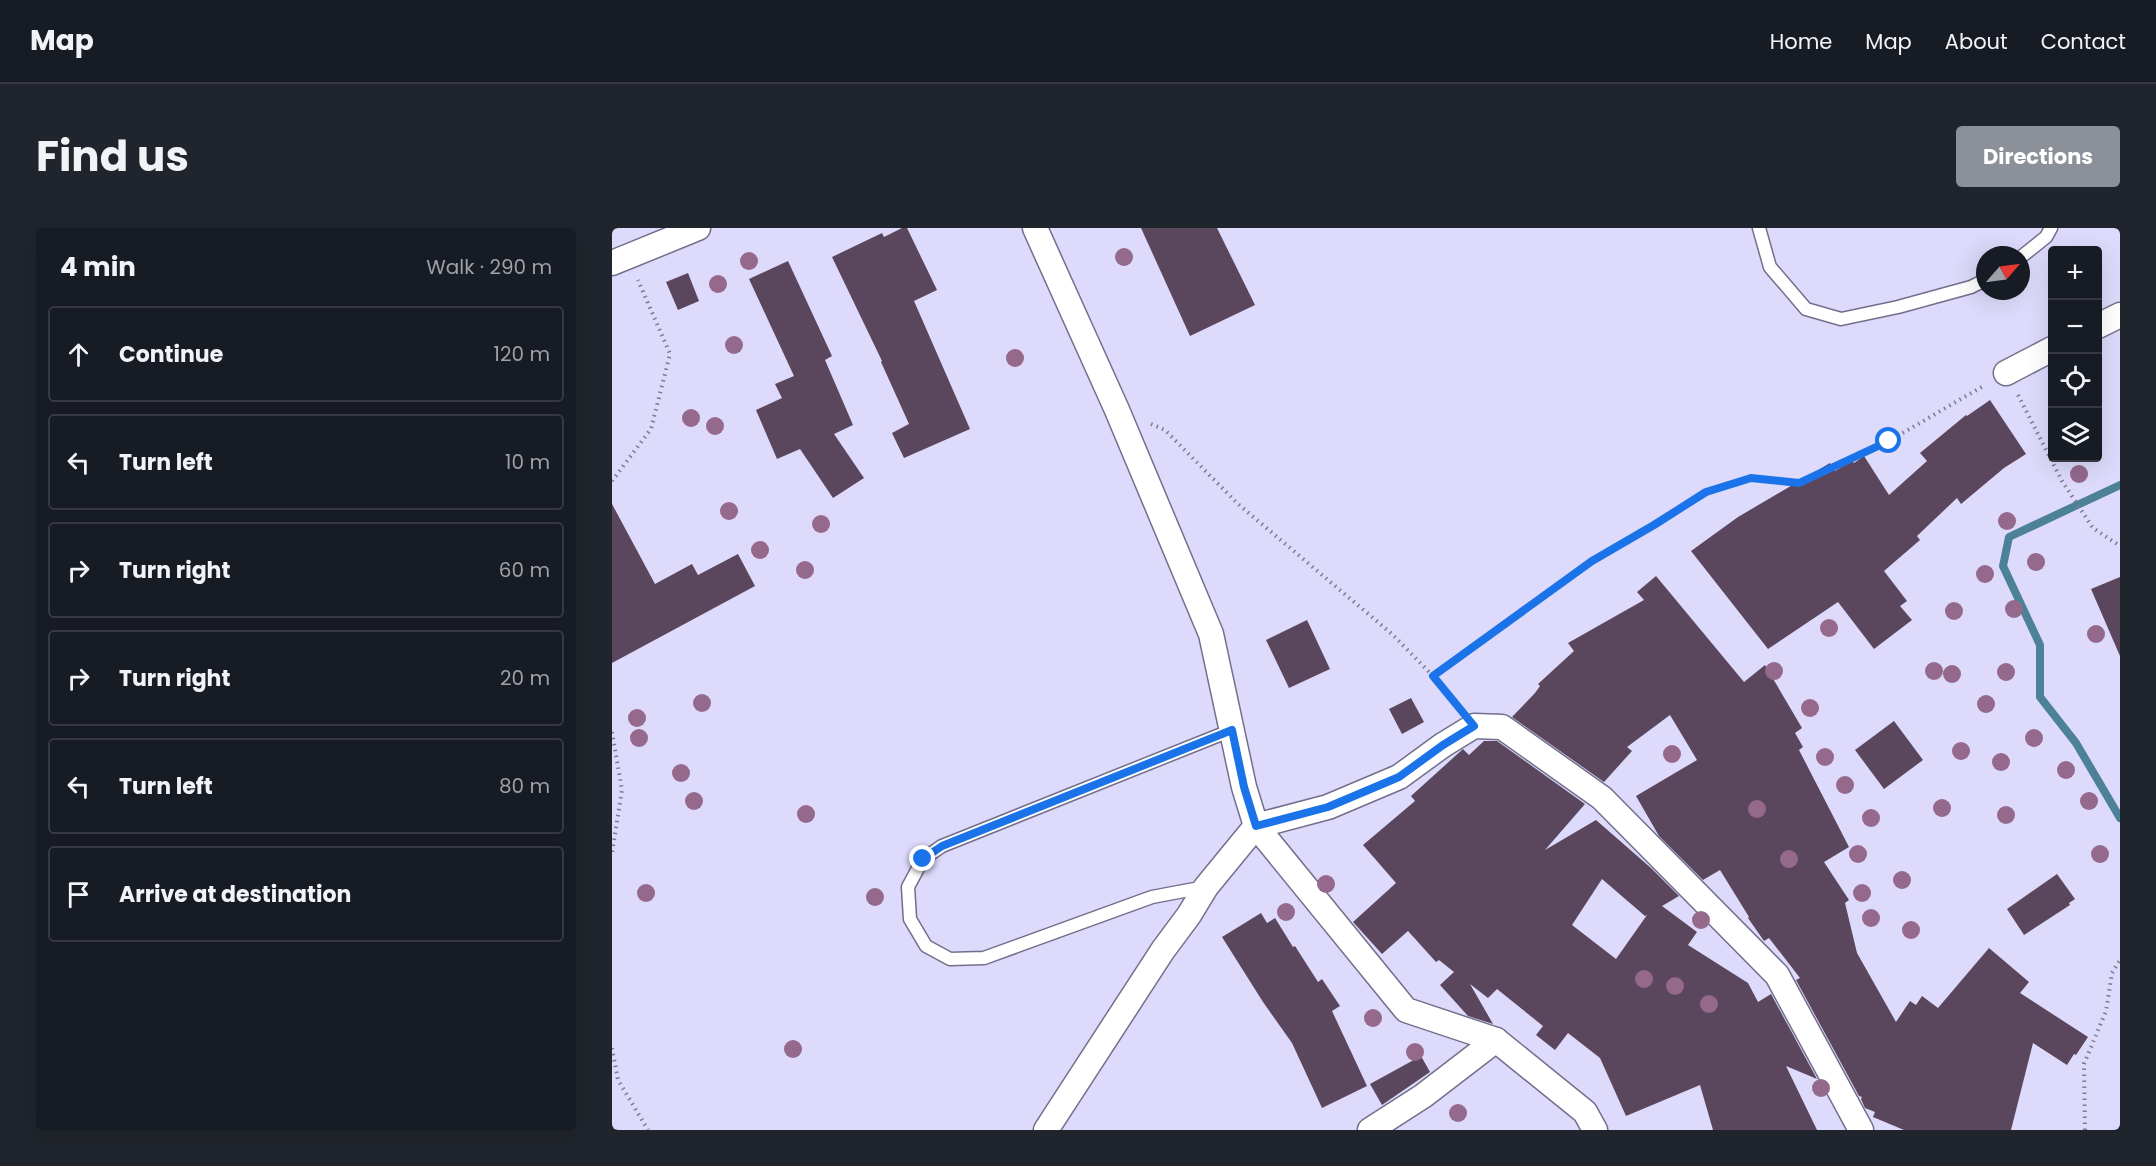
<!DOCTYPE html>
<html lang="en">
<head>
<meta charset="utf-8">
<style>
	body { margin:0; font-family:Poppins,sans-serif; background:#20242c; color:#f1f3f6 }
	.controls { position:absolute; right:18px; top:18px; display:grid; overflow:hidden; border-radius:6px; box-shadow:0 6px 24px #0002 }
	.controls button { width:54px; height:54px; display:grid; place-items:center; padding:0; border:0; border-bottom:2px solid #363941; background:#171b24; color:#f1f3f6; font:30px sans-serif }
	.compass { position:absolute; left:1364px; top:18px; width:54px; height:54px; border-radius:50%; background:#171b24; box-shadow:0 6px 24px #0002; rotate:62deg }
	.stop { position:absolute; width:18px; height:18px; margin:-14px; border:4px solid #1a73e8; border-radius:50%; background:#fff }
	.stop.end { background:#1a73e8; border-color:#fff; box-shadow:0 2px 6px #0008 }
	.list { margin:0; padding:0; list-style:none }
	h2 { display:flex; justify-content:space-between; align-items:center; height:78px; margin:0; padding:0 24px; font-size:26px }
	h2 small { font-size:20px; font-weight:400; color:#9ea1a6 }
	.list li { display:grid; grid-template-columns:39px 1fr auto; gap:18px; align-items:center; box-sizing:border-box; height:96px; margin:0 12px 12px; padding:0 12px; border:2px solid #363941; border-radius:6px }
	.list b { display:block; font-size:22px; white-space:nowrap }
	.list em { font-size:20px; font-style:normal; color:#9ea1a6 }
	.icon { flex:none; width:33px; height:33px; fill:none; stroke:currentColor; stroke-width:2; stroke-linecap:round; stroke-linejoin:round }
	.map { position:relative; flex:none; width:1508px; height:902px; overflow:hidden; border-radius:6px }
	header { display:flex; align-items:center; gap:36px; box-sizing:border-box; height:84px; padding:0 30px; background:#171b24; border-bottom:2px solid #363941 }
	header strong { font-size:28px }
	nav { display:flex; gap:33px; margin-inline-start:auto; font-size:21px }
	.intro { display:flex; align-items:center; justify-content:space-between; box-sizing:border-box; height:144px; padding:0 36px }
	h1 { margin:0; font-size:42px }
	.button { padding:15px 27px; border-radius:6px; background:#8c9099; color:#fff; font-size:21px; font-weight:700 }
	main { display:flex; gap:36px; padding:0 36px }
	aside { flex:1; background:#171b24; border-radius:6px; box-shadow:0 6px 24px #0002 }
	.map>svg:first-child { display:block }
	.lines { fill:none; stroke-linecap:round; stroke-linejoin:round }
	.stream { stroke:#4d8197; stroke-width:8 }
	.building { fill:#5b475d; fill-rule:evenodd }
	.lane-casing { stroke:#726f8c; stroke-width:15 }
	.street-casing { stroke:#726f8c; stroke-width:27 }
	.path { stroke:#7e7c92; stroke-width:4; stroke-dasharray:1.5 4.5; stroke-linecap:butt }
	.lane { stroke:#fff; stroke-width:12 }
	.street { stroke:#fff; stroke-width:24 }
	.tree { fill:#94698c }
	.route { stroke:#1a73e8; stroke-width:8 }
</style>
</head>
<body>
<header>
<strong>Map</strong>
<nav><a>Home</a><a>Map</a><a>About</a><a>Contact</a></nav>
</header>
<div class="intro"><h1>Find us</h1><a class="button">Directions</a></div>
<main>
<aside>
<h2>4 min<small>Walk · 290 m</small></h2>
<ul class="list">
<li><svg class="icon" aria-label="ahead" viewBox="0 0 24 24"><path d="M12 20V5M6 11l6-6 6 6"/></svg><div><b>Continue</b></div><em>120 m</em></li>
<li><svg class="icon" aria-label="left" viewBox="0 0 24 24"><path d="M17 20v-9H6M10 6l-5 5 5 5"/></svg><div><b>Turn left</b></div><em>10 m</em></li>
<li><svg class="icon" aria-label="right" viewBox="0 0 24 24"><path d="M7 20v-9h11M14 6l5 5-5 5"/></svg><div><b>Turn right</b></div><em>60 m</em></li>
<li><svg class="icon" aria-label="right" viewBox="0 0 24 24"><path d="M7 20v-9h11M14 6l5 5-5 5"/></svg><div><b>Turn right</b></div><em>20 m</em></li>
<li><svg class="icon" aria-label="left" viewBox="0 0 24 24"><path d="M17 20v-9H6M10 6l-5 5 5 5"/></svg><div><b>Turn left</b></div><em>80 m</em></li>
<li><svg class="icon" aria-label="arrive" viewBox="0 0 24 24"><path d="M6 21V4h12l-3 4 3 4H6"/></svg><div><b>Arrive at destination</b></div></li>
</ul>
</aside>
<div class="map">
<svg width="1508" height="902" viewBox="0 0 1508 902">
	<rect width="100%" height="100%" fill="#dddafb"/>
	<g class="lines">
		<path class="stream" d="M 1508,257 L 1397,309 L 1391,338 L 1428,417 L 1428,469 L 1464,515 L 1508,590"/>
	</g>
	<g class="building">
		<path d="M 290,0 L 295,0 L 325,62 L 302,73 L 358,201 L 292,230 L 280,205 L 297,196 L 269,134 L 270,133 L 220,29 L 270,5 L 272,9 Z"/>
		<path d="M 529,0 L 605,0 L 643,77 L 578,108 Z"/>
		<path d="M 176,33 L 220,128 L 213,132 L 241,197 L 222,206 L 252,250 L 221,270 L 188,221 L 165,231 L 144,182 L 170,170 L 163,156 L 182,148 L 137,51 Z"/>
		<path d="M 76,45 L 87,73 L 66,82 L 54,54 Z"/>
		<path d="M 1378,172 L 1414,226 L 1392,240 L 1349,276 L 1345,270 L 1305,308 L 1308,312 L 1272,343 L 1295,373 L 1288,378 L 1300,392 L 1262,421 L 1226,374 L 1156,421 L 1079,323 L 1126,289 L 1218,235 L 1223,243 L 1240,233 L 1242,235 L 1252,228 L 1277,267 L 1315,233 L 1308,225 L 1354,187 L 1355,188 Z"/>
		<path d="M 0,276 L 43,356 L 80,336 L 86,347 L 126,326 L 143,358 L 0,435 Z"/>
		<path d="M 1044,348 L 1132,454 L 1153,437 L 1190,500 L 1183,505 L 1191,519 L 1187,522 L 1237,619 L 1212,634 L 1237,672 L 1233,675 L 1245,725 L 1284,794 L 1298,773 L 1304,777 L 1310,768 L 1326,780 L 1377,720 L 1417,754 L 1408,765 L 1476,809 L 1464,827 L 1462,826 L 1455,837 L 1421,815 L 1399,902 L 1292,902 L 1261,889 L 1263,884 L 1253,880 L 1249,871 L 1250,869 L 1247,868 L 1184,752 L 1188,750 L 1157,710 L 1152,713 L 1136,690 L 1137,689 L 1108,642 L 1091,652 L 1047,608 L 1024,568 L 1085,532 L 1058,487 L 1015,519 L 1020,523 L 992,554 L 900,489 L 923,465 L 928,458 L 926,456 L 962,423 L 956,415 L 1032,372 L 1025,364 Z"/>
		<path d="M 1508,349 L 1508,428 L 1479,361 Z"/>
		<path d="M 695,392 L 718,441 L 677,460 L 654,412 Z"/>
		<path d="M 799,470 L 812,494 L 790,506 L 777,481 Z"/>
		<path d="M 1282,493 L 1311,532 L 1272,561 L 1243,522 Z"/>
		<path d="M 872,513 L 885,513 L 973,576 L 933,622 L 984,592 L 1039,640 L 1067,668 L 1050,678 L 1085,704 L 1076,717 L 1136,755 L 1146,774 L 1159,766 L 1205,851 L 1174,838 L 1205,902 L 1101,902 L 1088,857 L 1014,888 L 988,830 L 956,805 L 943,822 L 924,807 L 931,798 L 885,761 L 876,770 L 858,756 L 881,796 L 856,788 L 828,757 L 842,744 L 827,732 L 824,734 L 796,703 L 770,726 L 741,694 L 784,655 L 751,617 L 803,573 L 799,568 L 851,521 L 857,527 ZM 990,651 L 1033,688 L 1035,687 L 1004,731 L 960,697 Z"/>
		<path d="M 1445,646 L 1463,671 L 1457,675 L 1458,677 L 1412,707 L 1395,681 Z"/>
		<path d="M 649,685 L 655,695 L 663,690 L 681,719 L 683,718 L 706,754 L 710,751 L 728,778 L 720,783 L 755,858 L 710,880 L 680,815 L 651,774 L 610,709 Z"/>
		<path d="M 809,828 L 818,844 L 770,877 L 758,856 Z"/>
	</g>
	<g class="lines">
		<defs>
			<g id="lane">
				<path d="M 1147,0 L 1158,39 L 1194,81 L 1229,91 L 1286,79 L 1359,59 L 1373,52"/>
				<path d="M 1409,29 L 1434,9 L 1439,0"/>
				<path d="M 593,659 L 540,669 L 372,730 L 338,731 L 314,718 L 298,691 L 296,659 L 311,631 L 330,618 L 620,502"/>
			</g>
			<g id="street">
				<path d="M 423,0 L 505,182 L 599,406 L 632,559 L 644,598 L 794,782 L 884,812 L 973,884 L 983,902"/>
				<path d="M 0,35 L 86,0"/>
				<path d="M 1486,98 L 1508,87"/>
				<path d="M 1394,145 L 1440,121"/>
				<path d="M 434,902 L 551,722 L 577,687 L 594,659 L 644,598 L 716,579 L 787,549 L 831,517 L 862,498 L 890,499 L 990,570 L 1165,747 L 1249,902"/>
				<path d="M 758,902 L 811,868 L 884,812"/>
			</g>
		</defs>
		<use href="#lane" class="lane-casing"/>
		<use href="#street" class="street-casing"/>
		<g class="path">
			<path d="M 1406,167 L 1450,253 L 1481,300 L 1508,318"/>
			<path d="M 539,196 L 553,202 L 626,276 L 780,406 L 821,448 L 846,478"/>
			<path d="M 0,253 L 39,201 L 58,126 L 26,52"/>
			<path d="M 821,448 L 980,333 L 1042,297 L 1094,264 L 1139,250 L 1187,255 L 1277,213 L 1373,157"/>
			<path d="M 0,504 L 10,562 L 0,625"/>
			<path d="M 0,820 L 6,852 L 36,902"/>
			<path d="M 1473,902 L 1472,836 L 1494,783 L 1500,745 L 1508,732"/>
		</g>
		<use href="#lane" class="lane"/>
		<use href="#street" class="street"/>
	</g>
	<g class="tree">
		<circle cx="512" cy="29" r="9"/>
		<circle cx="137" cy="33" r="9"/>
		<circle cx="106" cy="56" r="9"/>
		<circle cx="122" cy="117" r="9"/>
		<circle cx="403" cy="130" r="9"/>
		<circle cx="79" cy="190" r="9"/>
		<circle cx="103" cy="198" r="9"/>
		<circle cx="1467" cy="246" r="9"/>
		<circle cx="117" cy="283" r="9"/>
		<circle cx="1395" cy="293" r="9"/>
		<circle cx="209" cy="296" r="9"/>
		<circle cx="148" cy="322" r="9"/>
		<circle cx="1424" cy="334" r="9"/>
		<circle cx="193" cy="342" r="9"/>
		<circle cx="1373" cy="346" r="9"/>
		<circle cx="1402" cy="381" r="9"/>
		<circle cx="1342" cy="383" r="9"/>
		<circle cx="1217" cy="400" r="9"/>
		<circle cx="1484" cy="406" r="9"/>
		<circle cx="1162" cy="443" r="9"/>
		<circle cx="1322" cy="443" r="9"/>
		<circle cx="1394" cy="444" r="9"/>
		<circle cx="1340" cy="446" r="9"/>
		<circle cx="90" cy="475" r="9"/>
		<circle cx="1374" cy="476" r="9"/>
		<circle cx="1198" cy="480" r="9"/>
		<circle cx="25" cy="490" r="9"/>
		<circle cx="27" cy="510" r="9"/>
		<circle cx="1422" cy="510" r="9"/>
		<circle cx="1349" cy="523" r="9"/>
		<circle cx="1060" cy="526" r="9"/>
		<circle cx="1213" cy="529" r="9"/>
		<circle cx="1389" cy="534" r="9"/>
		<circle cx="1454" cy="542" r="9"/>
		<circle cx="69" cy="545" r="9"/>
		<circle cx="1233" cy="557" r="9"/>
		<circle cx="82" cy="573" r="9"/>
		<circle cx="1477" cy="573" r="9"/>
		<circle cx="1330" cy="580" r="9"/>
		<circle cx="1145" cy="581" r="9"/>
		<circle cx="194" cy="586" r="9"/>
		<circle cx="1394" cy="587" r="9"/>
		<circle cx="1259" cy="590" r="9"/>
		<circle cx="1246" cy="626" r="9"/>
		<circle cx="1488" cy="626" r="9"/>
		<circle cx="1177" cy="631" r="9"/>
		<circle cx="1290" cy="652" r="9"/>
		<circle cx="714" cy="656" r="9"/>
		<circle cx="34" cy="665" r="9"/>
		<circle cx="1250" cy="665" r="9"/>
		<circle cx="263" cy="669" r="9"/>
		<circle cx="674" cy="684" r="9"/>
		<circle cx="1259" cy="690" r="9"/>
		<circle cx="1089" cy="692" r="9"/>
		<circle cx="1299" cy="702" r="9"/>
		<circle cx="1032" cy="751" r="9"/>
		<circle cx="1063" cy="758" r="9"/>
		<circle cx="1097" cy="776" r="9"/>
		<circle cx="761" cy="790" r="9"/>
		<circle cx="181" cy="821" r="9"/>
		<circle cx="803" cy="824" r="9"/>
		<circle cx="1209" cy="860" r="9"/>
		<circle cx="846" cy="885" r="9"/>
	</g>
	<g class="lines">
		<path class="route" d="M 311,631 L 330,618 L 620,502 L 632,559 L 644,598 L 716,579 L 787,549 L 831,517 L 862,498 L 821,448 L 980,333 L 1042,297 L 1094,264 L 1139,250 L 1187,255 L 1277,213"/>
	</g>
</svg>
<div class="controls">
<button>+</button>
<button>−</button>
<button><svg class="icon" aria-label="locate" viewBox="0 0 24 24"><circle cx="12" cy="12" r="6"/><path d="M12 2v4M12 18v4M2 12h4M18 12h4"/></svg></button>
<button><svg class="icon" aria-label="layers" viewBox="0 0 24 24"><path d="M12 4l9 5-9 5-9-5zM3 14l9 5 9-5"/></svg></button>
</div>
<svg class="compass" viewBox="-18 -18 36 36"><path d="M0-13l5 13h-10z" fill="#e53935"/><path d="M0 13l5-13h-10z" fill="#9ea1a6"/></svg>
<div class="stop" style="left:1277px;top:213px"></div>
<div class="stop end" style="left:311px;top:631px"></div>
</div>
</main>
</body>
</html>
